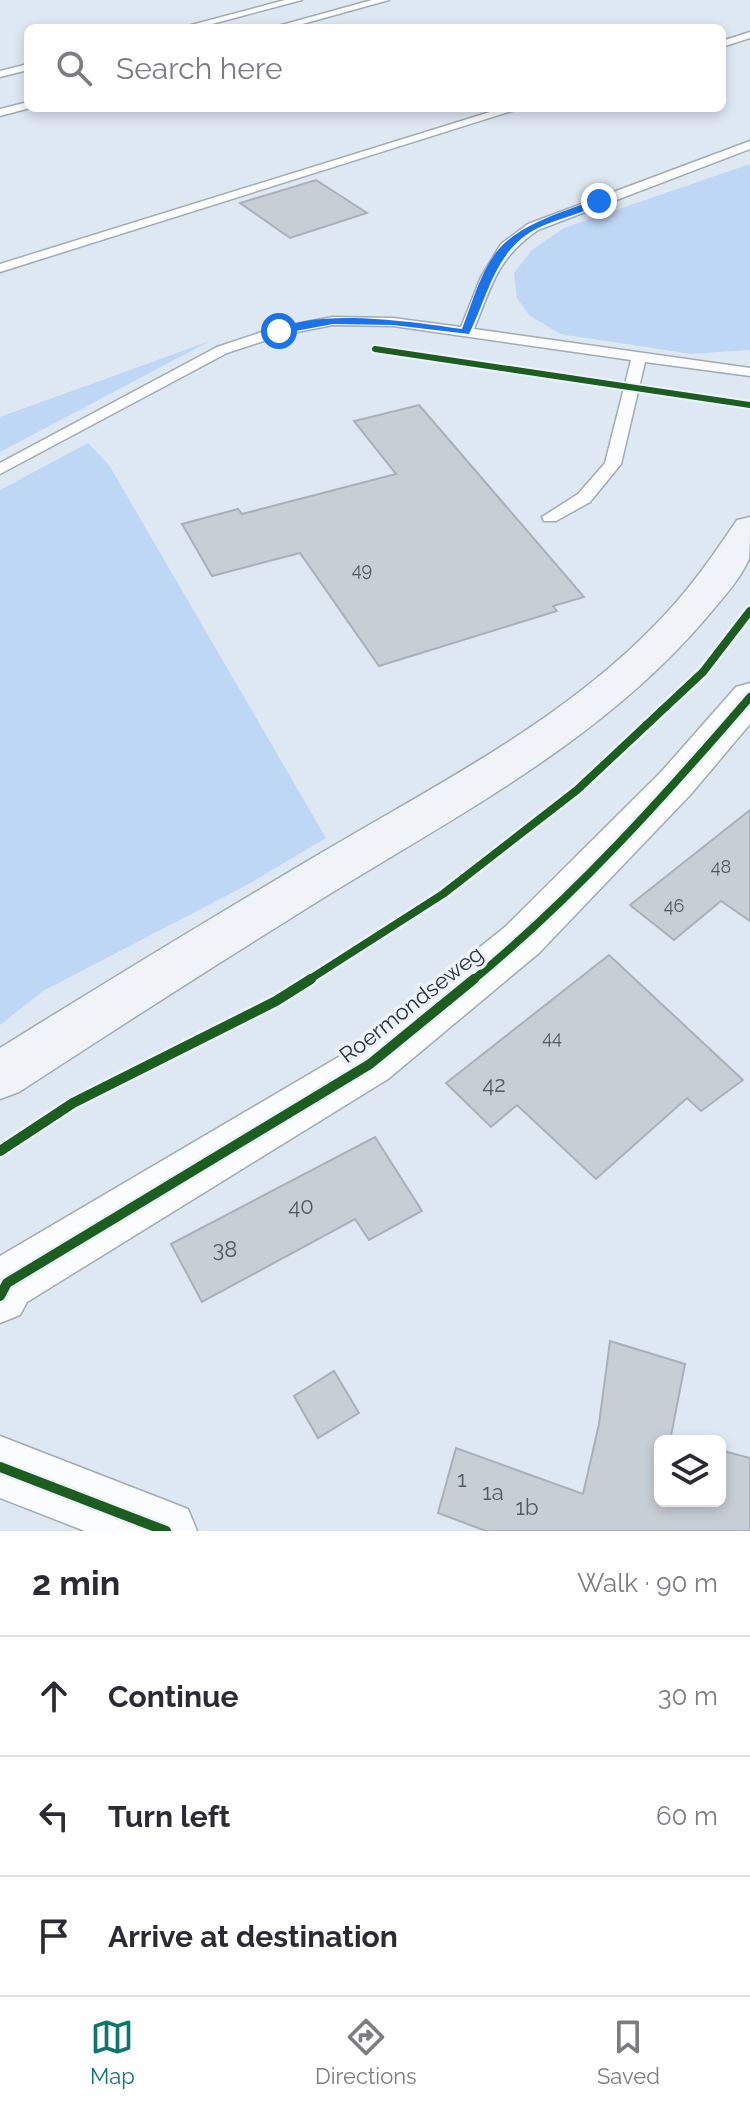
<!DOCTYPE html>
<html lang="en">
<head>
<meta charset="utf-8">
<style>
	body { margin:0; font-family:Raleway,sans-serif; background:#f7f7f7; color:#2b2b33 }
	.controls { position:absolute; right:24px; bottom:24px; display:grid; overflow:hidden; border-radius:12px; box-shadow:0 4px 12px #0003 }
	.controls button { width:72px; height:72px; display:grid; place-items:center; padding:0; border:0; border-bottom:2px solid #e1e1e2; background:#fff; color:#2b2b33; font:40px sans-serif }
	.stop { position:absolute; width:24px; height:24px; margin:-18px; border:6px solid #1a73e8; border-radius:50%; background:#fff }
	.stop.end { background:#1a73e8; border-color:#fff; box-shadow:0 2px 8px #0008 }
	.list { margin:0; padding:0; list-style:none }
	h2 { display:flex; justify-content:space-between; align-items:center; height:104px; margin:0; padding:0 32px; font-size:34px }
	h2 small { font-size:26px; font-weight:400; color:#7c7c81 }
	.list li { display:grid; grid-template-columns:52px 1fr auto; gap:24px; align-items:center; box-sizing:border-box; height:120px; padding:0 32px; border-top:2px solid #e1e1e2 }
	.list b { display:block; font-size:30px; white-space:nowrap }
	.list em { font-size:26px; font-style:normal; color:#7c7c81 }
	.icon { flex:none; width:44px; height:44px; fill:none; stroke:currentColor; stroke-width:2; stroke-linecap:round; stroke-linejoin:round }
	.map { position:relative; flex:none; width:750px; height:1531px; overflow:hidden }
	.search { position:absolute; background:#fff; box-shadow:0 4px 12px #0003; left:24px; right:24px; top:24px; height:88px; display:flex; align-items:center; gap:20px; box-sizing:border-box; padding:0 28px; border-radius:12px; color:#7c7c81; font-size:30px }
	.sheet { height:464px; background:#fff }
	nav { display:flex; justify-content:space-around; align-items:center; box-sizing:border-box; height:112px; border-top:2px solid #e1e1e2; background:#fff; font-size:22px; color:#7c7c81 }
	nav a { display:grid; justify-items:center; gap:4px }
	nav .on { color:#0f766e }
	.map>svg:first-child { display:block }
	.green { fill:#bed7f4 }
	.building { fill:#c6ced6; stroke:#a9b0b9; stroke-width:2 }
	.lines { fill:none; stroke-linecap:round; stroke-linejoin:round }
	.lane-casing { stroke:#a2aab2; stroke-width:3 }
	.street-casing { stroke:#a2aab2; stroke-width:3 }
	.secondary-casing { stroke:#a2aab2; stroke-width:3 }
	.lane { fill:#fafcfd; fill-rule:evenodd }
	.street { fill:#fafcfd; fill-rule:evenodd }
	.secondary { fill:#f0f4f8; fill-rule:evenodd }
	.cycleway-far2-casing { stroke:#ecf3fb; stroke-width:10 }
	.cycleway-far1-casing { stroke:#ecf3fb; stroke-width:13 }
	.cycleway-casing { stroke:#ecf3fb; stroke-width:15 }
	.cycleway-far2 { stroke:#1b5e20; stroke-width:6 }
	.cycleway-far1 { stroke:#1b5e20; stroke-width:8 }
	.cycleway { stroke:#1b5e20; stroke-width:10 }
	.route { fill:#1a73e8 }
	.labels { text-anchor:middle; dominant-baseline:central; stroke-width:7; stroke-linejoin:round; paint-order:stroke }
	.number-label { font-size:18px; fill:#525961 }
	.street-label { font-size:22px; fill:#2c323a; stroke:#ecf3fb }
	.near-number-label { font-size:22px; fill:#525961 }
</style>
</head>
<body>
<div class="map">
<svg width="750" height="1531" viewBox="0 0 750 1531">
	<rect width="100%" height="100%" fill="#dee8f3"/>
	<g class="green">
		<path d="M 750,164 L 750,350 L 692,354 L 560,334 L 529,315 L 517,298 L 514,273 L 532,250 L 564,228 Z"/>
		<path d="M 210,341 L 0,452 L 0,417 Z"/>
		<path d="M 88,443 L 109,465 L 326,838 L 247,885 L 43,991 L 0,1025 L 0,490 Z"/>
	</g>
	<g class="building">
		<path d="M 316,180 L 367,213 L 290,238 L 240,203 Z"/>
		<path d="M 419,405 L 584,597 L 553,606 L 557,611 L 379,666 L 300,553 L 212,576 L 182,524 L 238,509 L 242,514 L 396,474 L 354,421 Z"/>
		<path d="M 750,810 L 750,921 L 721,901 L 674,940 L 630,905 Z"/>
		<path d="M 609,955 L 743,1080 L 701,1111 L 687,1098 L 596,1179 L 517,1105 L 491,1127 L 446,1083 Z"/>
		<path d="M 375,1137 L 422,1211 L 369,1240 L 355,1219 L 202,1302 L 171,1244 Z"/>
		<path d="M 610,1341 L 685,1364 L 671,1436 L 688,1441 L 660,1441 L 660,1501 L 720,1501 L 720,1450 L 750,1458 L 750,1531 L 486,1531 L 438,1513 L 456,1448 L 583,1494 L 599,1424 Z"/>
		<path d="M 334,1371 L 359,1413 L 318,1438 L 294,1396 Z"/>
	</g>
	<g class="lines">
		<defs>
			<g id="lane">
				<path d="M 285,0 L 302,0 L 197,28 L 180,28 Z"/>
				<path d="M 372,0 L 389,0 L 288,28 L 271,28 Z"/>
				<path d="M 750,32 L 750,38 L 722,47 L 722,41 Z"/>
				<path d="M 28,64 L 28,70 L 0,77 L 0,71 Z"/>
				<path d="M 28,102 L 30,108 L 0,116 L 0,109 Z"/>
				<path d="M 503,108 L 521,108 L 0,272 L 0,264 Z"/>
				<path d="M 750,141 L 750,149 L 538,230 C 497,258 492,285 474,329 L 750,368 L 750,376 L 645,362 L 621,464 L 590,502 L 556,521 L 544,521 L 542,517 L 578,494 L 605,463 L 631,360 L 393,326 L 333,325 L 282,335 L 227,353 L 0,474 L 0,463 L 217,347 L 274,328 L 333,317 L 393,318 L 461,327 L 481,277 L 501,244 L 528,224 Z"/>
			</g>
			<g id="street">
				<path d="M 750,683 L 750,724 L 691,794 L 539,953 L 388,1079 L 27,1302 L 20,1315 L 0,1323 L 0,1256 L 352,1049 L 505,927 L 661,772 L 736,687 Z"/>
				<path d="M 0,1436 L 188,1509 L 197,1531 L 85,1531 L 0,1498 Z"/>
			</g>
			<path id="secondary" d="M 750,517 C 750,529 750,548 749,559 C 740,580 721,600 706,618 C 601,742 452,818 315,903 C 216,965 117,1028 19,1092 L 0,1099 L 0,1048 C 106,982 213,917 321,853 C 436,785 561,722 655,625 C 687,593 712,557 737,520 Z"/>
		</defs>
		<use href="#lane" class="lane-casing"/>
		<use href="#street" class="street-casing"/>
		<use href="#secondary" class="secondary-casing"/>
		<use href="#lane" class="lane"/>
		<use href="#street" class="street"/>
		<use href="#secondary" class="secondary"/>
		<defs>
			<path id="cycleway-far2" d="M 375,349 L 750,405"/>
			<g id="cycleway-far1">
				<path d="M 307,981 L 443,894 L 577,790 L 703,672 L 750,611"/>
				<path d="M 472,981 C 574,897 664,797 750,697"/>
			</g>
			<g id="cycleway">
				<path d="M 0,1151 L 73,1103 L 276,1001 L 311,979"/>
				<path d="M 0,1296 L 7,1283 L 370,1064 L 474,979"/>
				<path d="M 0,1467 L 166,1531"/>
			</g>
		</defs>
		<use href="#cycleway-far2" class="cycleway-far2-casing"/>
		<use href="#cycleway-far1" class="cycleway-far1-casing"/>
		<use href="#cycleway" class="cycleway-casing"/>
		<use href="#cycleway-far2" class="cycleway-far2"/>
		<use href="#cycleway-far1" class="cycleway-far1"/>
		<use href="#cycleway" class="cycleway"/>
	</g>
	<path class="route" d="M 596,199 L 604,201 C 585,213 560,218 540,227 C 495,248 489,294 469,334 L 393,325 L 333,324 L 279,334 L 275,331 C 317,307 414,322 462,329 C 473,301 483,261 507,241 C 532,220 567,211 596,199 Z"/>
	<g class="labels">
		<g class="number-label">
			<text x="362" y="569">49</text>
			<text x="721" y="866">48</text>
			<text x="674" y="905">46</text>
			<text x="552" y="1037">44</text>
		</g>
		<g class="street-label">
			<text transform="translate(411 1004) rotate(-38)">Roermondseweg</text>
		</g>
		<g class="near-number-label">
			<text x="494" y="1084">42</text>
			<text x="301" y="1206">40</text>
			<text x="225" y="1249">38</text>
			<text x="462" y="1479">1</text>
			<text x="493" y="1492">1a</text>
			<text x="527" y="1507">1b</text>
		</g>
	</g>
</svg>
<div class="controls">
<button><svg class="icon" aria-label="layers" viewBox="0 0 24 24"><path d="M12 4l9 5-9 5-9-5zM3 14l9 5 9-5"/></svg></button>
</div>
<div class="stop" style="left:279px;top:331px"></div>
<div class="stop end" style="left:599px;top:201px"></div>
<div class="search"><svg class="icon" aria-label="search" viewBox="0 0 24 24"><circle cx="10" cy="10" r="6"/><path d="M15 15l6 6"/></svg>Search here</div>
</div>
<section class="sheet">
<h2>2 min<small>Walk · 90 m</small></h2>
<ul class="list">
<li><svg class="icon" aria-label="ahead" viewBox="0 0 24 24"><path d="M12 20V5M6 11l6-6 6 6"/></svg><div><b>Continue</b></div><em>30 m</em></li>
<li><svg class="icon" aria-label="left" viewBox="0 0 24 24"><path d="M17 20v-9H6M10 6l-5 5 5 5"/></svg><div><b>Turn left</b></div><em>60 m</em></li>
<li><svg class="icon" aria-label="arrive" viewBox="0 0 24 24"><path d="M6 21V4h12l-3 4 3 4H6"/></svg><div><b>Arrive at destination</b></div></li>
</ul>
</section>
<nav>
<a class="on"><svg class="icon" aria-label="map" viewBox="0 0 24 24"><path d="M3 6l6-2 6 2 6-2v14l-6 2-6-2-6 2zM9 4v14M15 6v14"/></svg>Map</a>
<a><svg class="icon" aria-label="directions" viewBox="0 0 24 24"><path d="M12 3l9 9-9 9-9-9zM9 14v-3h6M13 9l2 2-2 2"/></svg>Directions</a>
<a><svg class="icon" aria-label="saved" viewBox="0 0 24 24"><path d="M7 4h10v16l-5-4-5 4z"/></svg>Saved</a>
</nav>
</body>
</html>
